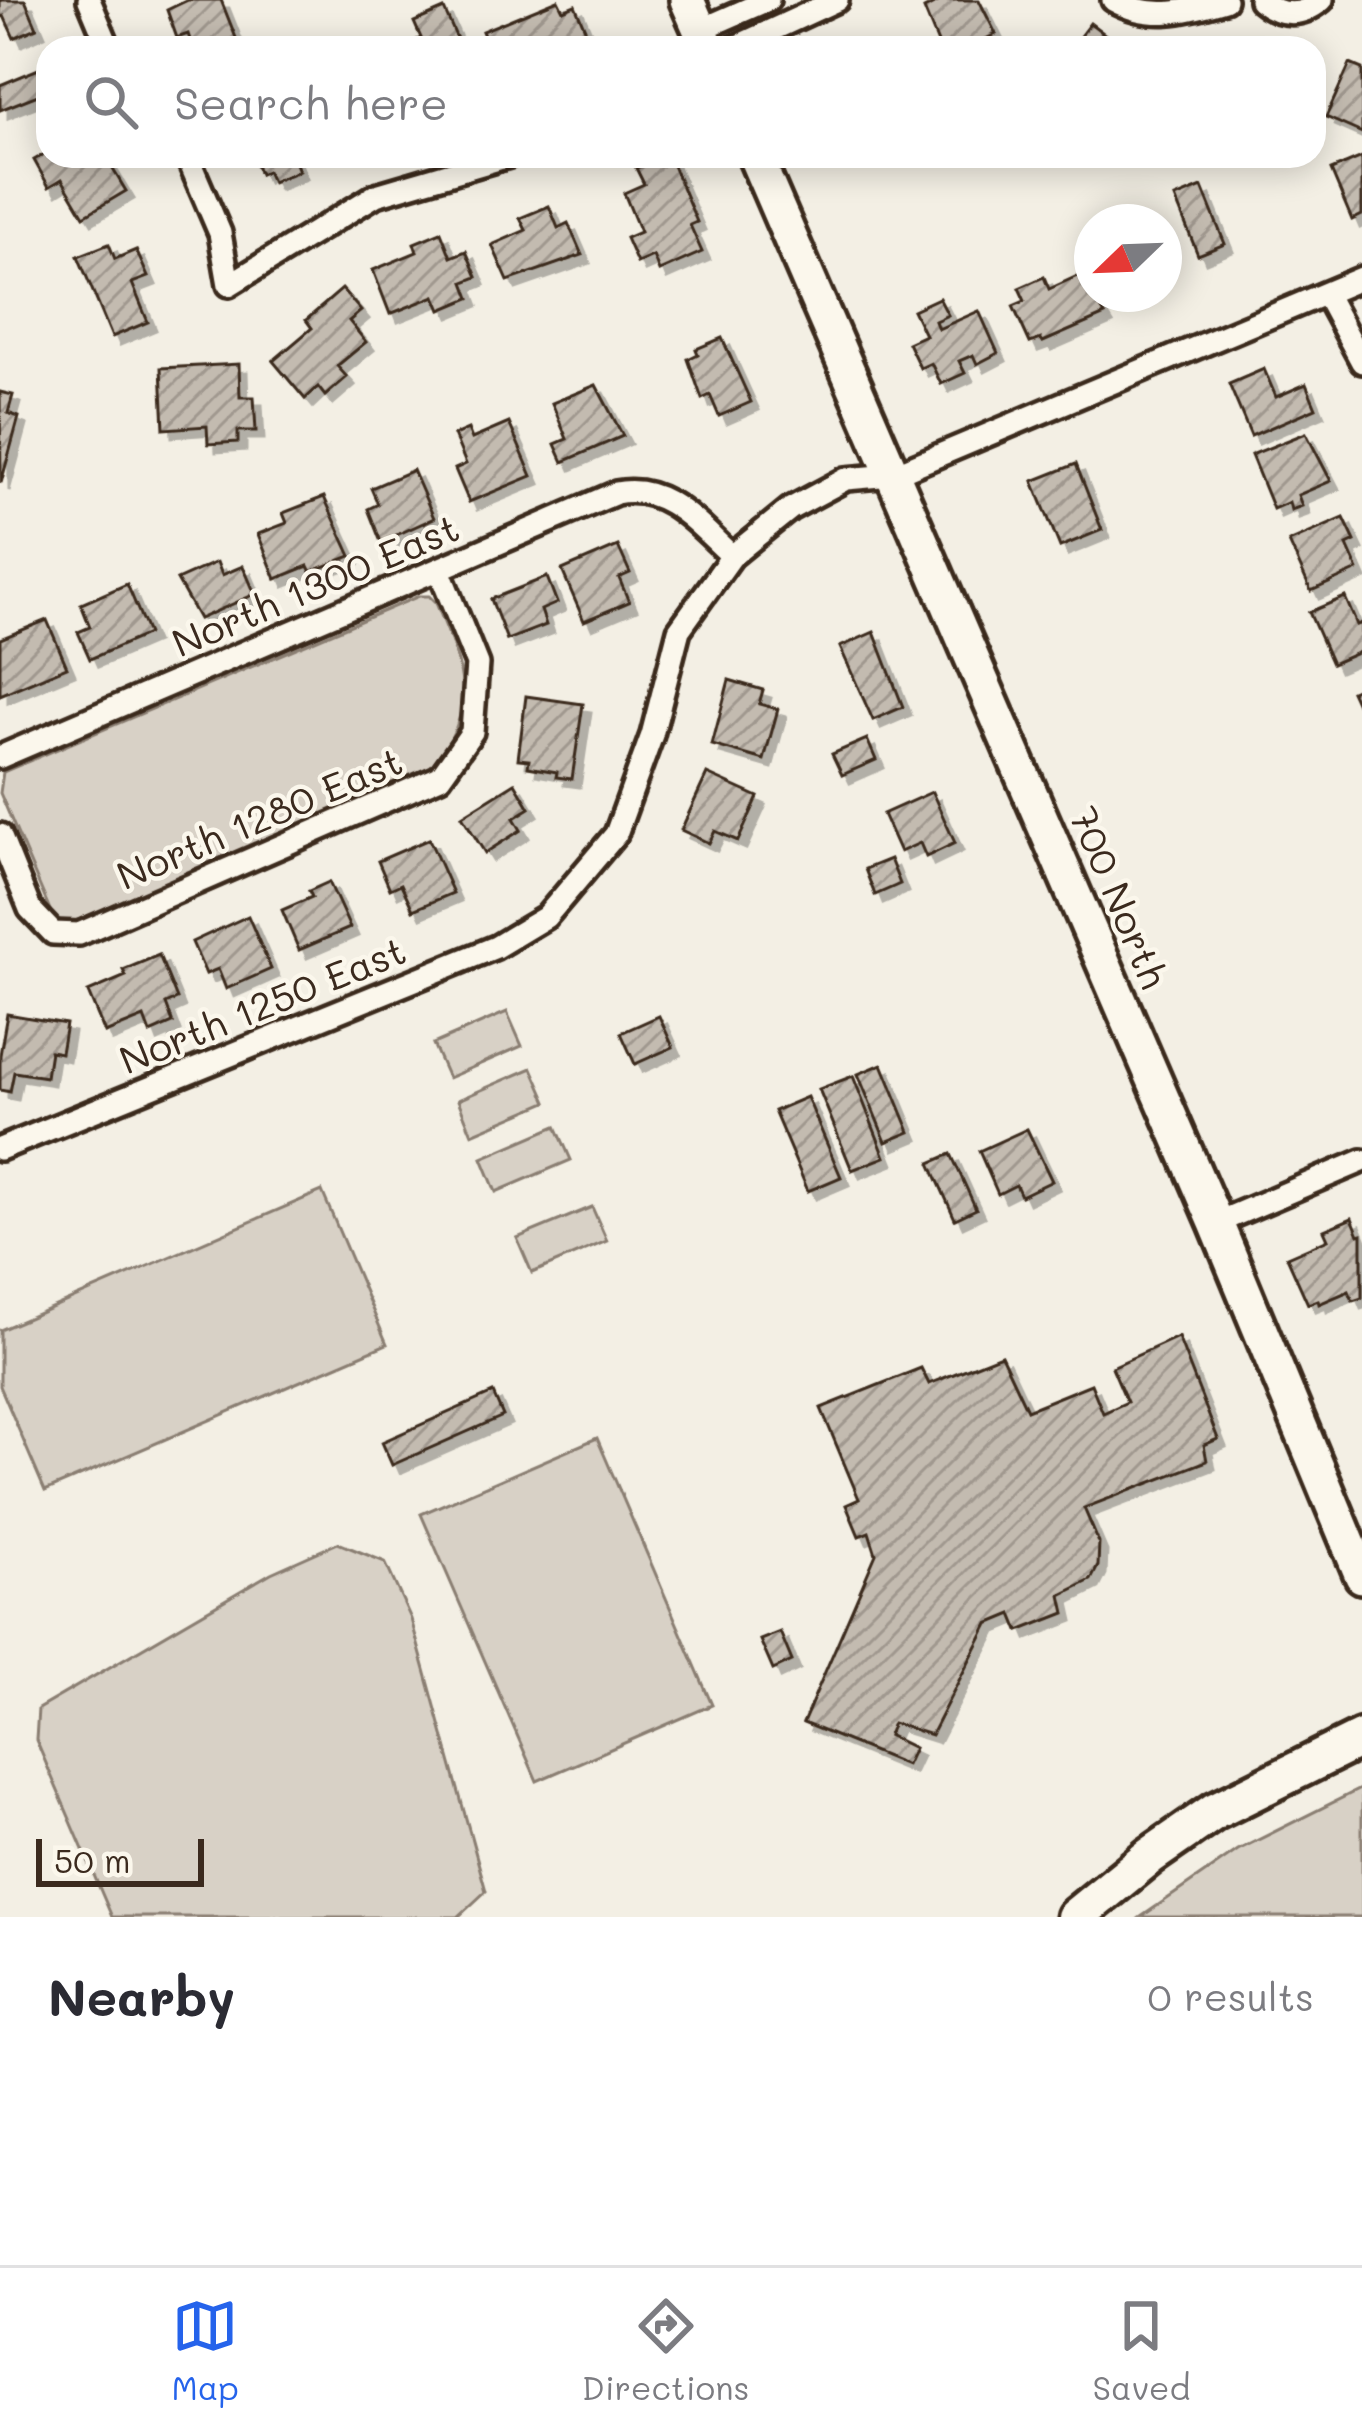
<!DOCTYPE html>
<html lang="en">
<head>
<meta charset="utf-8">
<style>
	body { margin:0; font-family:Mali,sans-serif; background:#f7f7f7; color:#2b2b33 }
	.compass { position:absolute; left:1074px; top:204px; width:108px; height:108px; border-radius:50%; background:#fff; box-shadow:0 6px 30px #0003; rotate:247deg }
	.scale { position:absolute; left:36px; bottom:30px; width:168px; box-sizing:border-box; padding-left:12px; border:6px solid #3b2a1e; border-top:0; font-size:33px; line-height:42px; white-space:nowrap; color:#3b2a1e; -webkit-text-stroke:9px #fbf7ec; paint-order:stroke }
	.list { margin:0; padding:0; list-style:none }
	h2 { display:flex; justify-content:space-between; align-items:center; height:156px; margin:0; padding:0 48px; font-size:51px }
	h2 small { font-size:39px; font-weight:400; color:#7c7c81 }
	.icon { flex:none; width:66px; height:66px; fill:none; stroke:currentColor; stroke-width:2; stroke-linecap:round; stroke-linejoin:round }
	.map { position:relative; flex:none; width:1362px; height:1917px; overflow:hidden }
	.search { position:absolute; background:#fff; box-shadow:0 6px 30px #0003; left:36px; right:36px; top:36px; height:132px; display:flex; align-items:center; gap:30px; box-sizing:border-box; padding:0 42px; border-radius:36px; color:#7c7c81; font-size:45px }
	.sheet { height:348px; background:#fff }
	nav { display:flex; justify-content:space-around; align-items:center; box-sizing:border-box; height:168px; border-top:3px solid #e1e1e2; background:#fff; font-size:33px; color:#7c7c81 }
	nav a { display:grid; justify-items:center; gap:6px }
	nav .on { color:#2563eb }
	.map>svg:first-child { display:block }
	.green { fill:#d8d1c6; stroke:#8a7e72; stroke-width:3 }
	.building { fill:url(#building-hatch); stroke:#3b2a1e; stroke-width:3; filter:url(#shadow) }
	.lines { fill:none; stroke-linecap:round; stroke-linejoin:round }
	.street-casing { stroke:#3b2a1e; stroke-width:30 }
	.secondary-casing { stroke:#3b2a1e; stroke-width:42 }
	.primary-casing { stroke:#3b2a1e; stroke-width:45 }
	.street { stroke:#fbf7ec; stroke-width:21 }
	.secondary { stroke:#fbf7ec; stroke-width:33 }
	.primary { stroke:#fbf7ec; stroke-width:36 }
	.labels { text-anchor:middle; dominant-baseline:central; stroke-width:9; stroke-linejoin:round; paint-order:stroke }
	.street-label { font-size:39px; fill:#3b2a1e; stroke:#fbf7ec }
</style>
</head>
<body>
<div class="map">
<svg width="1362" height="1917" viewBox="0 0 1362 1917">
	<defs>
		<pattern id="building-hatch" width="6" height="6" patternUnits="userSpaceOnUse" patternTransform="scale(3)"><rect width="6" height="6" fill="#c3bbb0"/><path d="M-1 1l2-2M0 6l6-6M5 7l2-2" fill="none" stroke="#a0988f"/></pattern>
		<filter id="shadow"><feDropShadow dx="8" dy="8" stdDeviation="0" flood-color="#0004"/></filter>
	</defs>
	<rect width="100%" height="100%" fill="#f3efe4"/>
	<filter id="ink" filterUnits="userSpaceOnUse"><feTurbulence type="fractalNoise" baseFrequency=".00833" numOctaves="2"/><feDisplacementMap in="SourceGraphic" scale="24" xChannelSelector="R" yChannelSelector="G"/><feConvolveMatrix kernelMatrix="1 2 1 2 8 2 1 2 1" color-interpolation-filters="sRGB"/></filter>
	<g filter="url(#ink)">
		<g class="green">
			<path d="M 419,596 L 429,596 L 436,603 C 464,671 481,709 429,769 L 72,923 L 62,923 L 53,917 L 0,793 L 3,772 Z"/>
			<path d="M 507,1012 L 522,1046 L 448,1078 L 433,1044 Z"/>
			<path d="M 532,1068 L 547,1102 L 472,1134 L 458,1100 Z"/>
			<path d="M 556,1126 L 571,1160 L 496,1192 L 482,1158 Z"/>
			<path d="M 322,1191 L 387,1344 L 45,1491 L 0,1386 L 0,1330 Z"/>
			<path d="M 592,1207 L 607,1241 L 532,1273 L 517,1238 Z"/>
			<path d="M 597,1438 L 712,1705 L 537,1781 L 421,1514 Z"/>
			<path d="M 338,1543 L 385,1562 L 411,1619 L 486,1891 L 458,1917 L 112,1917 L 36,1740 L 38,1709 L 271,1573 Z"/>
			<path d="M 1362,1788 L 1362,1917 L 1141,1917 L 1238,1850 Z"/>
		</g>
		<g class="building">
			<path d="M 0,0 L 25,0 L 37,28 L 14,38 L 4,16 L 0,17 Z"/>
			<path d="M 188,0 L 221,0 L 240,48 L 193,48 L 188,34 L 177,38 L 167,10 Z"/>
			<path d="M 558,0 L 563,10 L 575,5 L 593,48 L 489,48 L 482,31 Z"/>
			<path d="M 942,0 L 979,0 L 996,34 L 967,48 L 940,48 L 924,9 Z"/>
			<path d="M 444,9 L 461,48 L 399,48 L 421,38 L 414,22 Z"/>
			<path d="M 1090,23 L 1123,48 L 1071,48 Z"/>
			<path d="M 1350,64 L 1362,69 L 1362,133 L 1326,117 Z"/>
			<path d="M 48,65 L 48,91 L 0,110 L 0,85 Z"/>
			<path d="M 48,152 L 48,156 L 105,156 L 126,191 L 84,216 L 62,179 L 49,187 L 34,160 Z"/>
			<path d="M 252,156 L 293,156 L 299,171 L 272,182 L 267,171 L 260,174 Z"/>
			<path d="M 669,156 L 697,222 L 690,225 L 702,252 L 659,271 L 653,256 L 637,263 L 626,238 L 640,232 L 624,193 L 644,184 L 636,168 Z"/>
			<path d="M 1362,157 L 1362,215 L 1352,220 L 1331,170 Z"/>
			<path d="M 1202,187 L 1225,244 L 1198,255 L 1175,198 Z"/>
			<path d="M 549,206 L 558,228 L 568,223 L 582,255 L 508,281 L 492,245 L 526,230 L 520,218 Z"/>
			<path d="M 441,232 L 451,257 L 466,251 L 477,277 L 464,282 L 470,298 L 441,310 L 435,296 L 390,314 L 373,270 L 417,252 L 414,243 Z"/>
			<path d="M 109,244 L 115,259 L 136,250 L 148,277 L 132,283 L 148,322 L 112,337 L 78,256 Z"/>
			<path d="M 1086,272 L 1092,294 L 1105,315 L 1043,342 L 1041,339 L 1030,343 L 1013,306 L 1025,301 L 1019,288 L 1044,277 L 1049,289 Z"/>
			<path d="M 342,289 L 361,311 L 349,321 L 366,342 L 337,366 L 347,377 L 325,396 L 318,387 L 305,399 L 273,361 L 312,328 L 306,320 Z"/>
			<path d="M 939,298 L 948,315 L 935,321 L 938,329 L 979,311 L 998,353 L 977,364 L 973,355 L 959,361 L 965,373 L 941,384 L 931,363 L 920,368 L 908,343 L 925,335 L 913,310 Z"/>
			<path d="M 722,338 L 751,402 L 719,416 L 710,395 L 702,399 L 688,359 L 698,354 L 696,349 Z"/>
			<path d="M 239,364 L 240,397 L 254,397 L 256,431 L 238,431 L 238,442 L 208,444 L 207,426 L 164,429 L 161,368 Z"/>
			<path d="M 1264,369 L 1276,397 L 1306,384 L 1316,408 L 1251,436 L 1229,384 Z"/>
			<path d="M 596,385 L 623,436 L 563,462 L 555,444 L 567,439 L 552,403 Z"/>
			<path d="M 0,392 L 13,395 L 8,413 L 19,417 L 1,483 Z"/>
			<path d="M 509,423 L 532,476 L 469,502 L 455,469 L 466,464 L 454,435 L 468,429 L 472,439 Z"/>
			<path d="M 1306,433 L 1331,481 L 1298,495 L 1302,506 L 1291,510 L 1289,502 L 1273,509 L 1251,455 Z"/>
			<path d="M 1076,464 L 1102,530 L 1060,547 L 1033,481 Z"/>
			<path d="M 413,470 L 434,518 L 381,542 L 368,509 L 378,504 L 371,488 Z"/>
			<path d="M 324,497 L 351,556 L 311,572 L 308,566 L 276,579 L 258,534 L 287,523 L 283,513 Z"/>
			<path d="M 1344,518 L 1355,541 L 1347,545 L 1358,570 L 1311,591 L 1289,542 Z"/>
			<path d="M 618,546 L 630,573 L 619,578 L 629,602 L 584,621 L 562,570 Z"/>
			<path d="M 217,562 L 222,575 L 243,566 L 255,594 L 199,619 L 177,580 Z"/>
			<path d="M 547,577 L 557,603 L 541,610 L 546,625 L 507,640 L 491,599 Z"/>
			<path d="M 127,584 L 148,634 L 90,659 L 78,632 L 90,627 L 81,604 Z"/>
			<path d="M 1345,597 L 1357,625 L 1362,623 L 1362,651 L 1332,664 L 1309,612 Z"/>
			<path d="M 47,620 L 67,667 L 0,695 L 0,639 Z"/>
			<path d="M 874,632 L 903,707 L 873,720 L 840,647 Z"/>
			<path d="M 729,680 L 763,690 L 759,704 L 778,709 L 764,760 L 712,745 Z"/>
			<path d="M 1362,686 L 1362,715 L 1351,691 Z"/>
			<path d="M 526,696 L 583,704 L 572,779 L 556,777 L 557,772 L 528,767 L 529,760 L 518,759 Z"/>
			<path d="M 867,739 L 876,760 L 842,775 L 832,754 Z"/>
			<path d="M 707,774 L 758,797 L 738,841 L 715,831 L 709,843 L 681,830 Z"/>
			<path d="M 515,783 L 530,808 L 514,818 L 521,830 L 485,853 L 462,816 Z"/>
			<path d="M 932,792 L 955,843 L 926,857 L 920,843 L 900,852 L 883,814 Z"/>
			<path d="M 429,839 L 453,893 L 413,910 L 401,884 L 390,889 L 378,861 Z"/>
			<path d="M 890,859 L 900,884 L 875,895 L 865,869 Z"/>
			<path d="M 329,882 L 350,928 L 299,950 L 282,910 L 312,897 L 309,891 Z"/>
			<path d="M 248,916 L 271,969 L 226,989 L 218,969 L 206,974 L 192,942 Z"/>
			<path d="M 159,955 L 177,999 L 166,1004 L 173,1023 L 150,1033 L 144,1017 L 105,1033 L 88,992 L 126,976 L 123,970 Z"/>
			<path d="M 7,1014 L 66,1024 L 61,1053 L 50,1051 L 46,1077 L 14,1072 L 10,1092 L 0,1090 L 0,1055 Z"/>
			<path d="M 659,1016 L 673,1047 L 635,1064 L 621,1033 Z"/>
			<path d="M 882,1064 L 910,1132 L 886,1142 L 858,1074 Z"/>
			<path d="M 853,1076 L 885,1157 L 852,1170 L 819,1089 Z"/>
			<path d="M 807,1097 L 841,1177 L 808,1191 L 774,1111 Z"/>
			<path d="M 1027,1129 L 1052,1181 L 1021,1196 L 1016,1185 L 998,1194 L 979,1151 Z"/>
			<path d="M 951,1154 L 976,1209 L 955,1219 L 930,1163 Z"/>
			<path d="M 1352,1218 L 1359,1235 L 1362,1234 L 1362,1298 L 1353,1301 L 1349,1291 L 1319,1304 L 1318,1300 L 1308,1304 L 1287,1257 L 1328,1239 L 1324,1230 Z"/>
			<path d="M 1178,1337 L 1218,1439 L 1204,1445 L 1207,1461 L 1084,1508 L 1099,1543 L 1098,1566 L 1091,1580 L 1061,1595 L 1065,1613 L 1019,1631 L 1012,1614 L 988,1624 L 931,1735 L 893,1723 L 888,1735 L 914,1748 L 906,1765 L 803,1723 L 876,1554 L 869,1532 L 859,1536 L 846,1505 L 859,1499 L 821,1408 L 921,1368 L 929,1384 L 1001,1355 L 1027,1410 L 1091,1384 L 1103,1413 L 1127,1402 L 1112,1367 Z"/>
			<path d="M 493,1393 L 503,1416 L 392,1465 L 382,1442 Z"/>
			<path d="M 780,1632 L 792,1661 L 773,1670 L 760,1640 Z"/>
		</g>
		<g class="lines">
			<defs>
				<g id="street">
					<path d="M 89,0 L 109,48"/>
					<path d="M 1113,0 C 1150,21 1186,12 1225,0"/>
					<path d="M 1260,0 C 1280,17 1302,17 1322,0"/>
					<path d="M 700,30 L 768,0"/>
					<path d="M 733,48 L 837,0"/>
					<path d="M 187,156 L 220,233 L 229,285 L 376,195 L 509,156"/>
					<path d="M 1326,295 L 1362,362"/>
					<path d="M 0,757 L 616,493 C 665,483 697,524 732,556"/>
					<path d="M 0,835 L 30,909 L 53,933 L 79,934 L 440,777 L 472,732 L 477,664 L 439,570"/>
					<path d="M 0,1149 L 496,947 L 546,917 L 616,834 L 652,735 L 679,630 L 732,556 L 790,509 L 846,479 L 892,475 L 1362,278"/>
					<path d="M 1216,1223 L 1362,1161"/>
				</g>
				<g id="secondary">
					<path d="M 687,0 L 708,48"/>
					<path d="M 755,156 L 1216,1223 L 1362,1576"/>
				</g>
				<path id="primary" d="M 1075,1917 L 1150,1856 L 1215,1811 L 1362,1738"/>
			</defs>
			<use href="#street" class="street-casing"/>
			<use href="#secondary" class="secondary-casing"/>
			<use href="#primary" class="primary-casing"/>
			<use href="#street" class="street"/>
			<use href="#secondary" class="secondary"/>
			<use href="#primary" class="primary"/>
		</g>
	</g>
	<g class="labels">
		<g class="street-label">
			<text transform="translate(315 584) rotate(-23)">North 1300 East</text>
			<text transform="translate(259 817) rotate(-23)">North 1280 East</text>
			<text transform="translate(1120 897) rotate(67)">700 North</text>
			<text transform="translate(262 1004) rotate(-22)">North 1250 East</text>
		</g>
	</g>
</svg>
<svg class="compass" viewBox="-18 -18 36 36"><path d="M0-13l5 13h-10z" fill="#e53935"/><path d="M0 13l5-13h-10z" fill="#7c7c81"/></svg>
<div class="scale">50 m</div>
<div class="search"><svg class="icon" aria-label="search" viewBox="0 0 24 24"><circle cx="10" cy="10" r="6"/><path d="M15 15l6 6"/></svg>Search here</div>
</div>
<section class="sheet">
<h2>Nearby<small>0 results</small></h2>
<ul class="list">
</ul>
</section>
<nav>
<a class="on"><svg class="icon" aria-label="map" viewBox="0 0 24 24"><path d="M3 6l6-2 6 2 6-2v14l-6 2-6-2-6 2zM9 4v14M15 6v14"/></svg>Map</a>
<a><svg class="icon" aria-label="directions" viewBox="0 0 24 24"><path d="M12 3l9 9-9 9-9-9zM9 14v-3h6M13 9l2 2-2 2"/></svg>Directions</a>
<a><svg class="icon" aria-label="saved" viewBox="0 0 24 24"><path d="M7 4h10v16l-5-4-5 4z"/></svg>Saved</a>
</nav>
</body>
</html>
